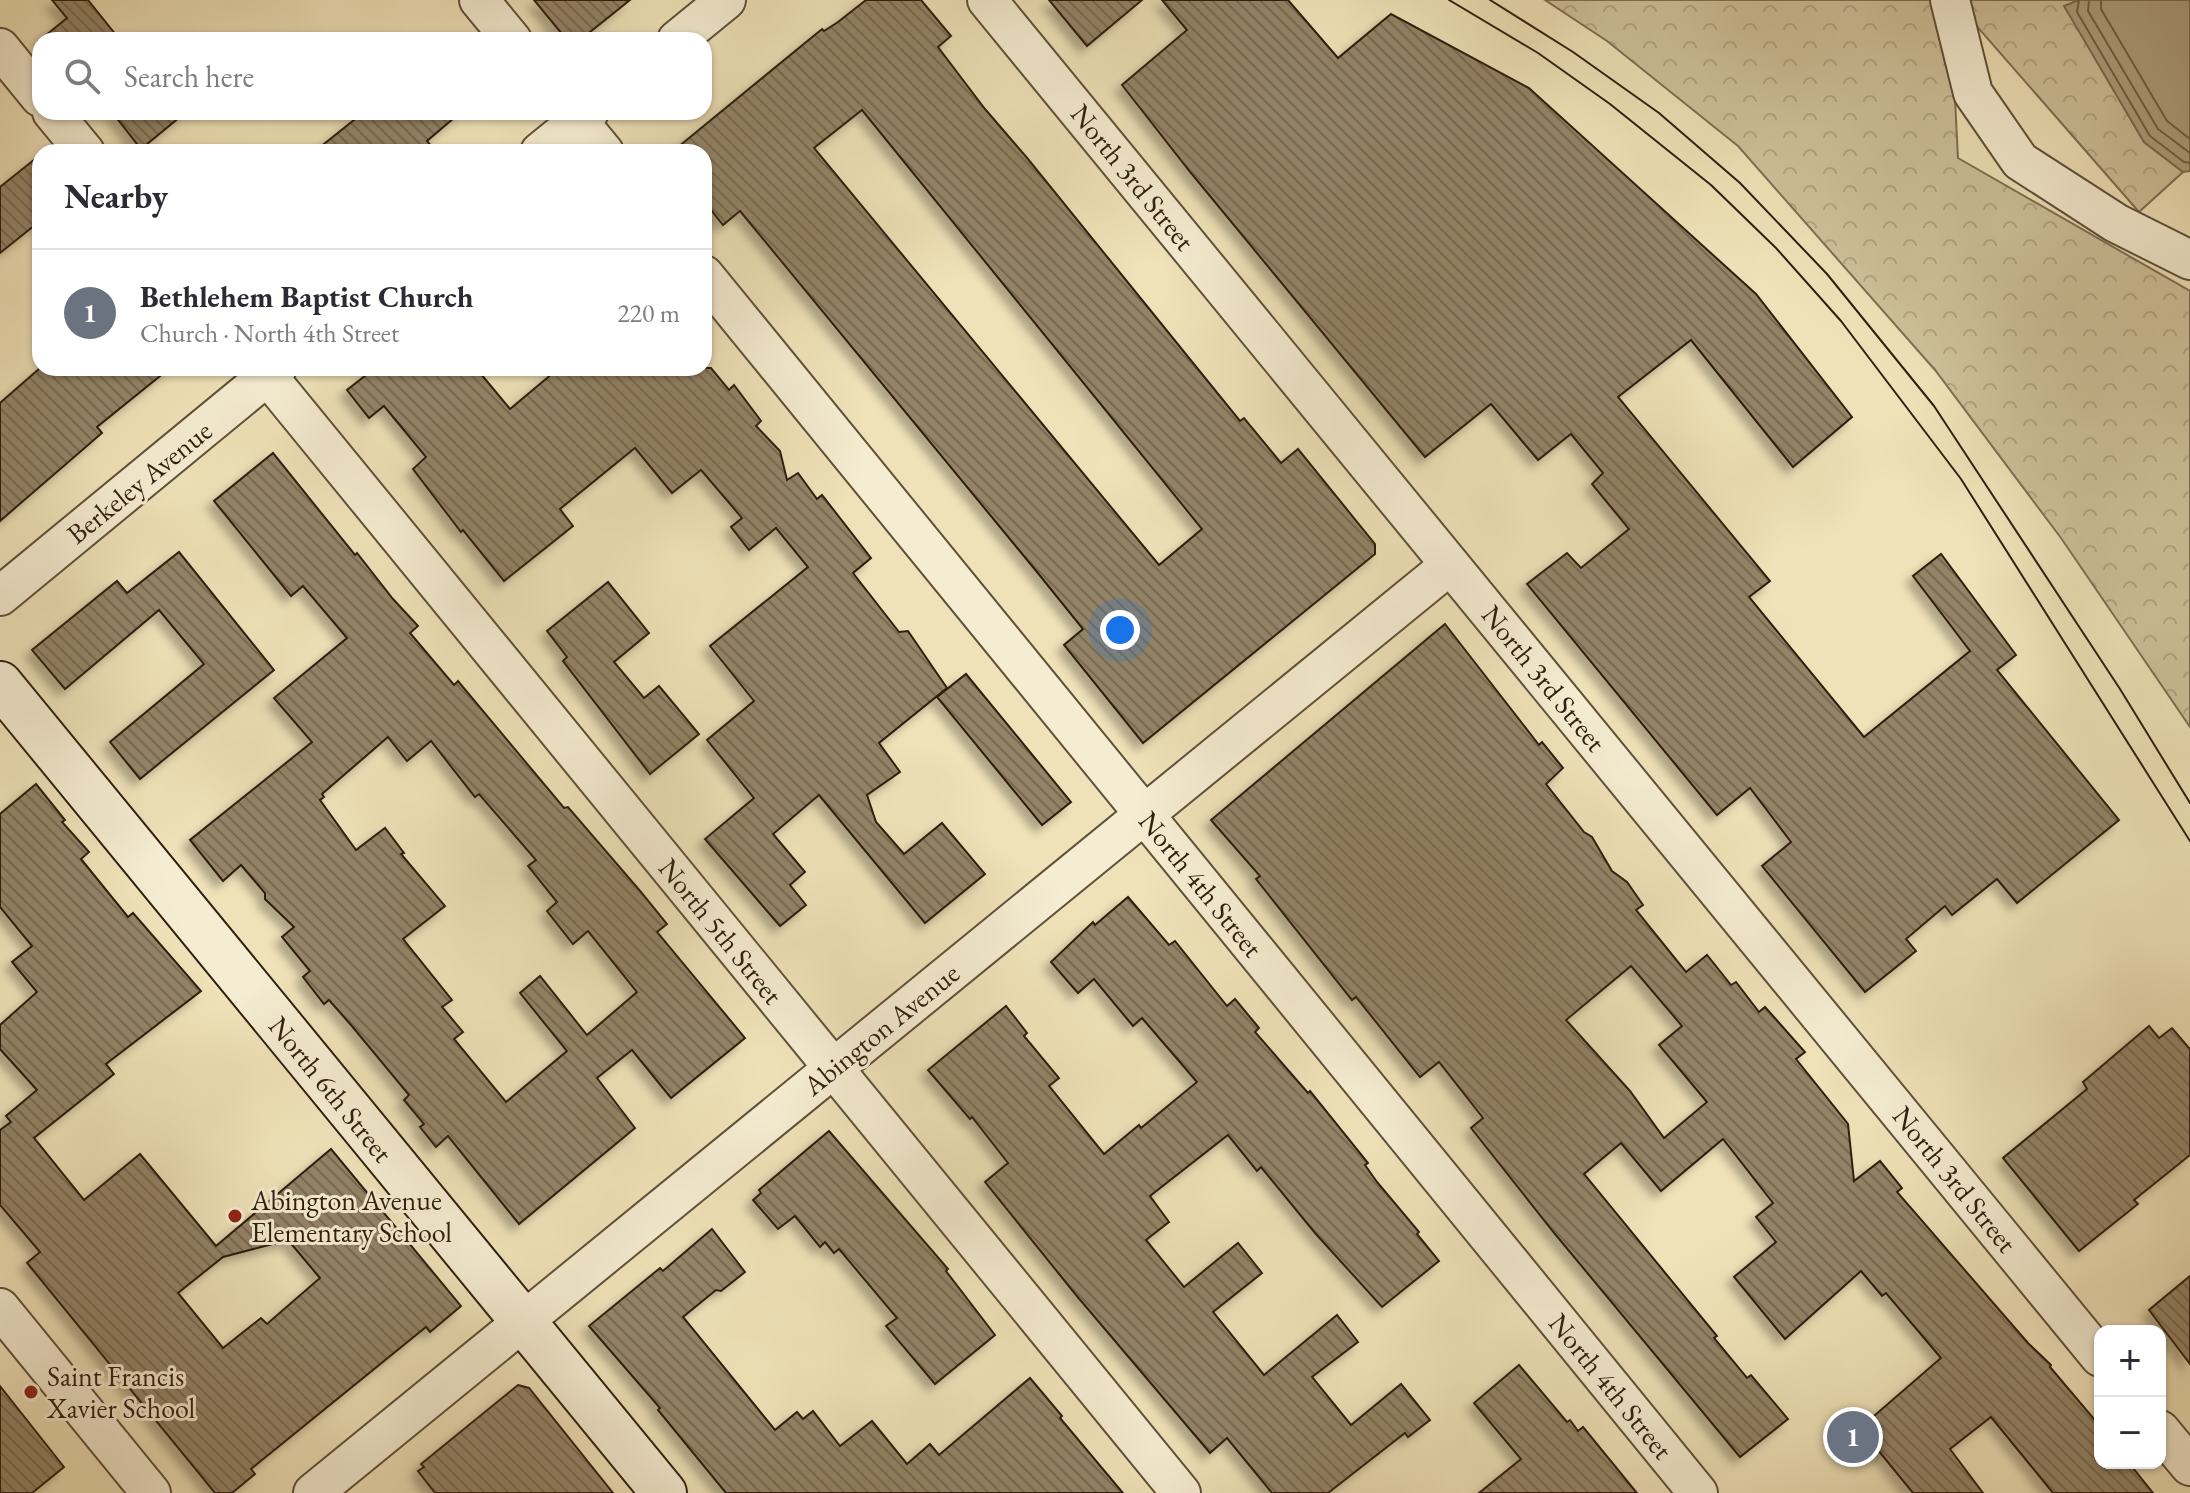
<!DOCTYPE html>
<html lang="en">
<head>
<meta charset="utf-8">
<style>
	body { margin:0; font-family:"EB Garamond",serif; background:#f2f2f3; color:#2b2b33 }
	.controls { position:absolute; right:24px; bottom:24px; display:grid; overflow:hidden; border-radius:16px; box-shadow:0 2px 6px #0004 }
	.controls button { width:72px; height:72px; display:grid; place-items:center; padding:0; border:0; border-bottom:2px solid #e1e1e2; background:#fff; color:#2b2b33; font:40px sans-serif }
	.you { position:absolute; left:1120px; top:630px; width:28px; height:28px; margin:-20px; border:6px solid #fff; border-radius:50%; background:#1a73e8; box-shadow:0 0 0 12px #1a73e833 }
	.badge { display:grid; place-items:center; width:52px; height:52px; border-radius:50%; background:#8f2418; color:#fff; font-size:26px; font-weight:700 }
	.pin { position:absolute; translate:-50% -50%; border:4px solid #fff; box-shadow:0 2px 8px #0006 }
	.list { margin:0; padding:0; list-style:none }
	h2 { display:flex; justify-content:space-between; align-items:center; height:104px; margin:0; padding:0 32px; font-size:34px }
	h2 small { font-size:26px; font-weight:400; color:#7c7c81 }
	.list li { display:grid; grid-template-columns:52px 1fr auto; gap:24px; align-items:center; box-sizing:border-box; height:128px; padding:0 32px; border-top:2px solid #e1e1e2 }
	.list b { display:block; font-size:30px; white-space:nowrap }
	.list p { margin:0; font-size:26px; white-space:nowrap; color:#7c7c81 }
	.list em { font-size:26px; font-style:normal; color:#7c7c81 }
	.icon { flex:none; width:44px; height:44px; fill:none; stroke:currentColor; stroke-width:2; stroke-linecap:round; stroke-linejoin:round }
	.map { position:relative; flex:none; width:2190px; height:1493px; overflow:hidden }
	.search { position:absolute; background:#fff; box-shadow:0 2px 6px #0004; left:32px; top:32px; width:680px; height:88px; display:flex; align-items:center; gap:20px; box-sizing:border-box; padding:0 28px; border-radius:24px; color:#7c7c81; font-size:30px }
	.panel { position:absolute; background:#fff; box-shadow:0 2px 6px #0004; left:32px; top:144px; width:680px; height:232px; border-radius:24px }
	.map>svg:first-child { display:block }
	.forest { fill:url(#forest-crowns); stroke:#7e7055; stroke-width:2 }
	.water { fill:#aea07f; stroke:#7b6c52; stroke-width:2 }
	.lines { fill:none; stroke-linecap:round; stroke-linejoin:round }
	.shore { stroke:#6e6047; stroke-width:2 }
	.building { fill:url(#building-back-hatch); stroke:#2f1f0f; stroke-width:2; fill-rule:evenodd; filter:url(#shadow) }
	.street-casing { stroke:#5f5039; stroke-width:42 }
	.secondary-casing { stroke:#2f1f0f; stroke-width:48 }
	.street { stroke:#f5ecd1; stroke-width:38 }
	.secondary { stroke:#f5ecd1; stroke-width:44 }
	.tram { stroke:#2f1f0f; stroke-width:2 }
	.poi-dot { fill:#8f2418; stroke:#f5ecd1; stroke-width:3 }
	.labels { text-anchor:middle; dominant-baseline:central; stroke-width:6; stroke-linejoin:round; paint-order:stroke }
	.street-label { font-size:28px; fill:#2f1f0f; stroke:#f5ecd1 }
	.poi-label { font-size:28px; fill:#2f1f0f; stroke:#f5ecd1; text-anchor:start }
</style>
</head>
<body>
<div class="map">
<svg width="2190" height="1493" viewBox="0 0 2190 1493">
	<defs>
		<pattern id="forest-crowns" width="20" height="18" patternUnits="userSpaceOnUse" patternTransform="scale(2)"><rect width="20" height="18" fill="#cec19b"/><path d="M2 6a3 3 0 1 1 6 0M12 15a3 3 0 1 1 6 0" fill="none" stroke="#b1a584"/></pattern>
		<pattern id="building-back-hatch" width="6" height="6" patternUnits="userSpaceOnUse" patternTransform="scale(2)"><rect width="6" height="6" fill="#938467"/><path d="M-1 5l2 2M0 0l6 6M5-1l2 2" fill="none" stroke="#786b53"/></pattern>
		<filter id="shadow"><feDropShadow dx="-7" dy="7" stdDeviation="4" flood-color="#0004"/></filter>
	</defs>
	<rect width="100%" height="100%" fill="#efe2b8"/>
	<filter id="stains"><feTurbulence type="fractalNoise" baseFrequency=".0025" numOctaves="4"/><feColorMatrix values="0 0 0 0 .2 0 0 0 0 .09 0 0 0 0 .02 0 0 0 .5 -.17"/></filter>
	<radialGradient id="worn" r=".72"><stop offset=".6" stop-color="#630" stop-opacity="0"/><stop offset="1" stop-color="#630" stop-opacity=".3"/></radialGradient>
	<g class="forest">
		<path d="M 1545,0 L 1950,0 L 1958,158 L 2190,291 L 2190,727 L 2061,538 L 1935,370 L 1738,146 L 1607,41 Z"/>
		<path d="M 1954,0 L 2079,0 L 2065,6 L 2144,142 L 2183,172 L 2139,212 Z"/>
	</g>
	<path class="water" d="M 2079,0 L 2190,0 L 2190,171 L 2183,172 L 2144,142 L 2064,6 Z"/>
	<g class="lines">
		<g class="shore">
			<path d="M 2079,0 L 2077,12 L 2150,136 L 2184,162 L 2190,163"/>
			<path d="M 2089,0 L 2088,11 L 2158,129 L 2190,153"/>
			<path d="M 2101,0 L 2101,9 L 2167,121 L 2190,139"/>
		</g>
	</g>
	<g class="building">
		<path d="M 52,0 L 88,0 L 120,40 L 40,40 L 67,18 Z"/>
		<path d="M 534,0 L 630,0 L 580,40 L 567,40 Z"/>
		<path d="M 866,0 L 921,0 L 951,36 L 938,47 L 985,109 L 1028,159 L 1240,421 L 1244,418 L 1281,463 L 1298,449 L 1375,544 L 1375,554 L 1143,743 L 1064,645 L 1083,629 L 1037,572 L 740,211 L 723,225 L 704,201 L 704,152 L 672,152 L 822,29 L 824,31 L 838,22 ZM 862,110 L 1202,529 L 1159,565 L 814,148 Z"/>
		<path d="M 1049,0 L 1142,0 L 1087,46 Z"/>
		<path d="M 1162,0 L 1288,0 L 1338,58 L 1391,14 L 1529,88 L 1756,294 L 1852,417 L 1793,467 L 1691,340 L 1618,397 L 1770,581 L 1749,597 L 1864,737 L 1970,651 L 1913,576 L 1941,554 L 2016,655 L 1997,670 L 2119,820 L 2017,903 L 1997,879 L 1952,915 L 1945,906 L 1906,939 L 1916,951 L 1865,992 L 1762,866 L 1791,842 L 1750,788 L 1717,815 L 1527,584 L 1567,553 L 1581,568 L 1629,529 L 1592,484 L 1603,473 L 1571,434 L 1538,460 L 1491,404 L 1425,457 L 1191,173 L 1122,85 L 1187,30 Z"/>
		<path d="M 112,112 L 186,112 L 141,149 Z"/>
		<path d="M 364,112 L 461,112 L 427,141 L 436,152 L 314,152 Z"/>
		<path d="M 40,155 L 40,221 L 0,253 L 0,187 Z"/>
		<path d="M 40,368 L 170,368 L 97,427 L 102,433 L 0,521 L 0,403 Z"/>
		<path d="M 375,368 L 476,368 L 510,409 L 559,368 L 711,368 L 729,390 L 734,385 L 761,421 L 756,426 L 780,451 L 787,480 L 798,473 L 817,499 L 822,495 L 871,558 L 853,573 L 899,632 L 908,631 L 947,688 L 879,743 L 900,772 L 867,795 L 876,822 L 904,854 L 942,823 L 985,874 L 925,923 L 819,795 L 773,834 L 805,872 L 790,885 L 806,905 L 780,926 L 705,839 L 754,798 L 707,740 L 754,701 L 710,646 L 808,567 L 776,528 L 749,550 L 731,527 L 742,518 L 701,470 L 672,493 L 635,448 L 560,509 L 573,526 L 504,581 L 463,530 L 461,532 L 413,469 L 426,457 L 384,406 L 369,418 L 347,390 Z"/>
		<path d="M 273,453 L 355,555 L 357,553 L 393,599 L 418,626 L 410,633 L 454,685 L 458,681 L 564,808 L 568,807 L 641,892 L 667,924 L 657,932 L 745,1038 L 671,1098 L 632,1050 L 597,1078 L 635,1128 L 519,1224 L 448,1136 L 436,1147 L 420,1127 L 424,1124 L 404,1100 L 409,1095 L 351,1025 L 329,1000 L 324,1004 L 303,977 L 310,971 L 282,937 L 294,927 L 265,899 L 265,893 L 241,865 L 223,881 L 190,840 L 312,742 L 274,698 L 347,638 L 303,586 L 291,596 L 214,501 ZM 388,737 L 407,761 L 431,741 L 475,797 L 479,794 L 536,860 L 528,866 L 557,902 L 547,911 L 573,944 L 588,931 L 637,992 L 587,1035 L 540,976 L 520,993 L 567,1051 L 506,1102 L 454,1039 L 463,1032 L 442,1007 L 452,1000 L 403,939 L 445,906 L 401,854 L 404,853 L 385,828 L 356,850 L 320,800 L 324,797 L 322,794 Z"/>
		<path d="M 179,552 L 274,670 L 140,779 L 110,742 L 204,664 L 159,610 L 65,689 L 32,650 L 117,581 L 127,593 Z"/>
		<path d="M 608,582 L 649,633 L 614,662 L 644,698 L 659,686 L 699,734 L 650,774 L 563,661 L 567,657 L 547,631 Z"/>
		<path d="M 1445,624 L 1539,745 L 1542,742 L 1563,768 L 1546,784 L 1584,832 L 1592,837 L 1612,871 L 1627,882 L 1643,905 L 1636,910 L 1686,972 L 1707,955 L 1731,985 L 1736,982 L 1759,1012 L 1765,1007 L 1805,1052 L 1796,1059 L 1848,1124 L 1854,1181 L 1880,1161 L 1902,1188 L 1897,1192 L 2028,1343 L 2051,1365 L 2050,1367 L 2100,1426 L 2100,1463 L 2129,1463 L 2153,1493 L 2053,1493 L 1991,1417 L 1950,1449 L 1983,1493 L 1913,1493 L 1860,1428 L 1941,1358 L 1886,1293 L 1882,1296 L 1861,1271 L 1785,1339 L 1734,1277 L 1776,1242 L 1756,1217 L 1773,1203 L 1723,1139 L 1661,1191 L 1621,1143 L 1584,1174 L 1717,1336 L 1714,1338 L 1747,1378 L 1751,1375 L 1788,1419 L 1740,1457 L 1555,1234 L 1471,1128 L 1483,1118 L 1439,1062 L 1420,1077 L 1356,997 L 1352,1000 L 1256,879 L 1260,876 L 1211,820 ZM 1631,966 L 1682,1026 L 1659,1045 L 1707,1102 L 1664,1138 L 1630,1091 L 1566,1020 Z"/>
		<path d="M 966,674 L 1071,802 L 1042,825 L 937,697 Z"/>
		<path d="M 36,784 L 65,820 L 62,822 L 89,852 L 81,859 L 128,917 L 133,913 L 201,991 L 106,1064 L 114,1074 L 34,1138 L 84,1200 L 140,1154 L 216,1246 L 331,1149 L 461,1306 L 430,1332 L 426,1327 L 251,1469 L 255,1474 L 232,1493 L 215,1493 L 27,1263 L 40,1252 L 0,1205 L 0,1130 L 11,1122 L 6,1116 L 37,1090 L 0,1049 L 0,1025 L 37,992 L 12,962 L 32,946 L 0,907 L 0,814 ZM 288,1240 L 320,1278 L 267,1324 L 261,1318 L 223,1348 L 178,1293 L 223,1257 Z"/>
		<path d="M 1128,897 L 1169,945 L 1175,941 L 1227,1006 L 1235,999 L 1259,1028 L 1255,1032 L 1308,1093 L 1310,1091 L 1368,1163 L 1365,1165 L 1377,1182 L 1419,1232 L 1417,1234 L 1439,1261 L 1382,1307 L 1315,1233 L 1261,1167 L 1257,1171 L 1228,1135 L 1150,1196 L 1169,1222 L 1146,1240 L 1184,1287 L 1238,1243 L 1262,1273 L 1213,1312 L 1264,1375 L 1337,1315 L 1358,1342 L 1312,1377 L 1351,1425 L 1401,1384 L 1430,1420 L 1408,1437 L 1405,1433 L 1328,1493 L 1272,1493 L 1227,1438 L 1210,1453 L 1076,1295 L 985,1182 L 1008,1163 L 972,1117 L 970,1119 L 928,1070 L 1006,1006 L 1027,1033 L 1024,1036 L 1059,1078 L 1049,1086 L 1104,1154 L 1139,1125 L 1141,1128 L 1197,1082 L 1142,1018 L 1133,1026 L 1094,979 L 1078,993 L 1051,962 L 1093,922 L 1095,925 Z"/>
		<path d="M 2149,1026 L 2159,1038 L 2172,1028 L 2190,1049 L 2190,1155 L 2134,1200 L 2138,1204 L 2079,1251 L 2003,1158 L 2087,1089 L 2083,1082 Z"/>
		<path d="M 829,1131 L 948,1269 L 946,1271 L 995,1335 L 935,1384 L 886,1326 L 897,1318 L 839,1249 L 834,1253 L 825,1242 L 820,1247 L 795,1216 L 778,1229 L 753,1200 L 761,1193 L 759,1190 Z"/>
		<path d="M 712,1229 L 745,1272 L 721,1291 L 716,1290 L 683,1317 L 775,1430 L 797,1412 L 803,1419 L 813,1411 L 840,1446 L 872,1421 L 907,1464 L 930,1444 L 939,1455 L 1030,1378 L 1062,1416 L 1060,1418 L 1123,1493 L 726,1493 L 658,1410 L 660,1408 L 589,1326 L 660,1268 L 663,1271 Z"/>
		<path d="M 2190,1276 L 2190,1364 L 2149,1310 Z"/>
		<path d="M 1519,1365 L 1567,1422 L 1570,1420 L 1578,1431 L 1583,1427 L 1637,1493 L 1479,1493 L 1521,1459 L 1474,1403 Z"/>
		<path d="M 518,1385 L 529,1388 L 613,1493 L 435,1493 L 418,1471 L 424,1467 L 421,1464 Z"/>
		<path d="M 0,1386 L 64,1467 L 32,1493 L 0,1493 Z"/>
	</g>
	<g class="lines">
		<defs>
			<g id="street">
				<path d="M 479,0 L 512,40"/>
				<path d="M 987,0 L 2100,1357"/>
				<path d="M 1950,0 L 1973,93 L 2020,161 L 2116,223 L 2190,260"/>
				<path d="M 677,40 L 726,0"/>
				<path d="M 0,48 L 40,97"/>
				<path d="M 52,112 L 85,152"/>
				<path d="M 571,112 L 604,152"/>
				<path d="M 540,152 L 589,112"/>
				<path d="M 704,275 L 1698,1493"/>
				<path d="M 261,368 L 1181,1493"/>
				<path d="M 0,596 L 277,368"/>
				<path d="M 0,1308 L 151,1493"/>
				<path d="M 2160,1430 L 2190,1466"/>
				<path d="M 313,1493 L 1450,565"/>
			</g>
			<path id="secondary" d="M 0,684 L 664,1493"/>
		</defs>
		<use href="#street" class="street-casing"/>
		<use href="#secondary" class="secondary-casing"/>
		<use href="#street" class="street"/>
		<use href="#secondary" class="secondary"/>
		<g class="tram">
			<path d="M 1449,0 L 1538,53 L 1610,104 L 1711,185 L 1776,248 L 1841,321 L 1961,479 L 2190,841"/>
			<path d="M 1490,0 L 1573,52 L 1659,113 L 1740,183 L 1827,274 L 1934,406 L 2120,689 L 2190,803"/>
		</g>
	</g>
	<g class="poi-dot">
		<circle cx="235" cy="1216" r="8"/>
		<circle cx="31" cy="1392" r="8"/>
	</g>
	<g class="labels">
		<g class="street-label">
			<text transform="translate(1133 177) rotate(51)">North 3rd Street</text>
			<text transform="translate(139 482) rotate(-39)">Berkeley Avenue</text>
			<text transform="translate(1544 678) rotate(51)">North 3rd Street</text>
			<text transform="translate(1201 884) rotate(51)">North 4th Street</text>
			<text transform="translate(721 931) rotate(51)">North 5th Street</text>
			<text transform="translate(881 1029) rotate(-39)">Abington Avenue</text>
			<text transform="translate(331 1089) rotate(51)">North 6th Street</text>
			<text transform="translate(1955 1179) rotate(51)">North 3rd Street</text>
			<text transform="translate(1611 1386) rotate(51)">North 4th Street</text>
		</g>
		<g class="poi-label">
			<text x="251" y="1200">Abington Avenue<tspan x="251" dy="32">Elementary School</tspan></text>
			<text x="47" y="1376">Saint Francis<tspan x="47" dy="32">Xavier School</tspan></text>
		</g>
	</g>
	<rect width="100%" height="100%" filter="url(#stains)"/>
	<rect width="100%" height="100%" fill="url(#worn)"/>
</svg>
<div class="controls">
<button>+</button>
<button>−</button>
</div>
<div class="you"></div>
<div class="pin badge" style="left:1853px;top:1437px;background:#6b7280">1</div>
<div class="search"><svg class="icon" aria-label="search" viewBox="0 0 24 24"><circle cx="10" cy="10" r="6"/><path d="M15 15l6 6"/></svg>Search here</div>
<section class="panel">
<h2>Nearby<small></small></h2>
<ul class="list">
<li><span class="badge" style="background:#6b7280">1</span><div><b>Bethlehem Baptist Church</b><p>Church · North 4th Street</p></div><em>220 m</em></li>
</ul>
</section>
</div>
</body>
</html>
